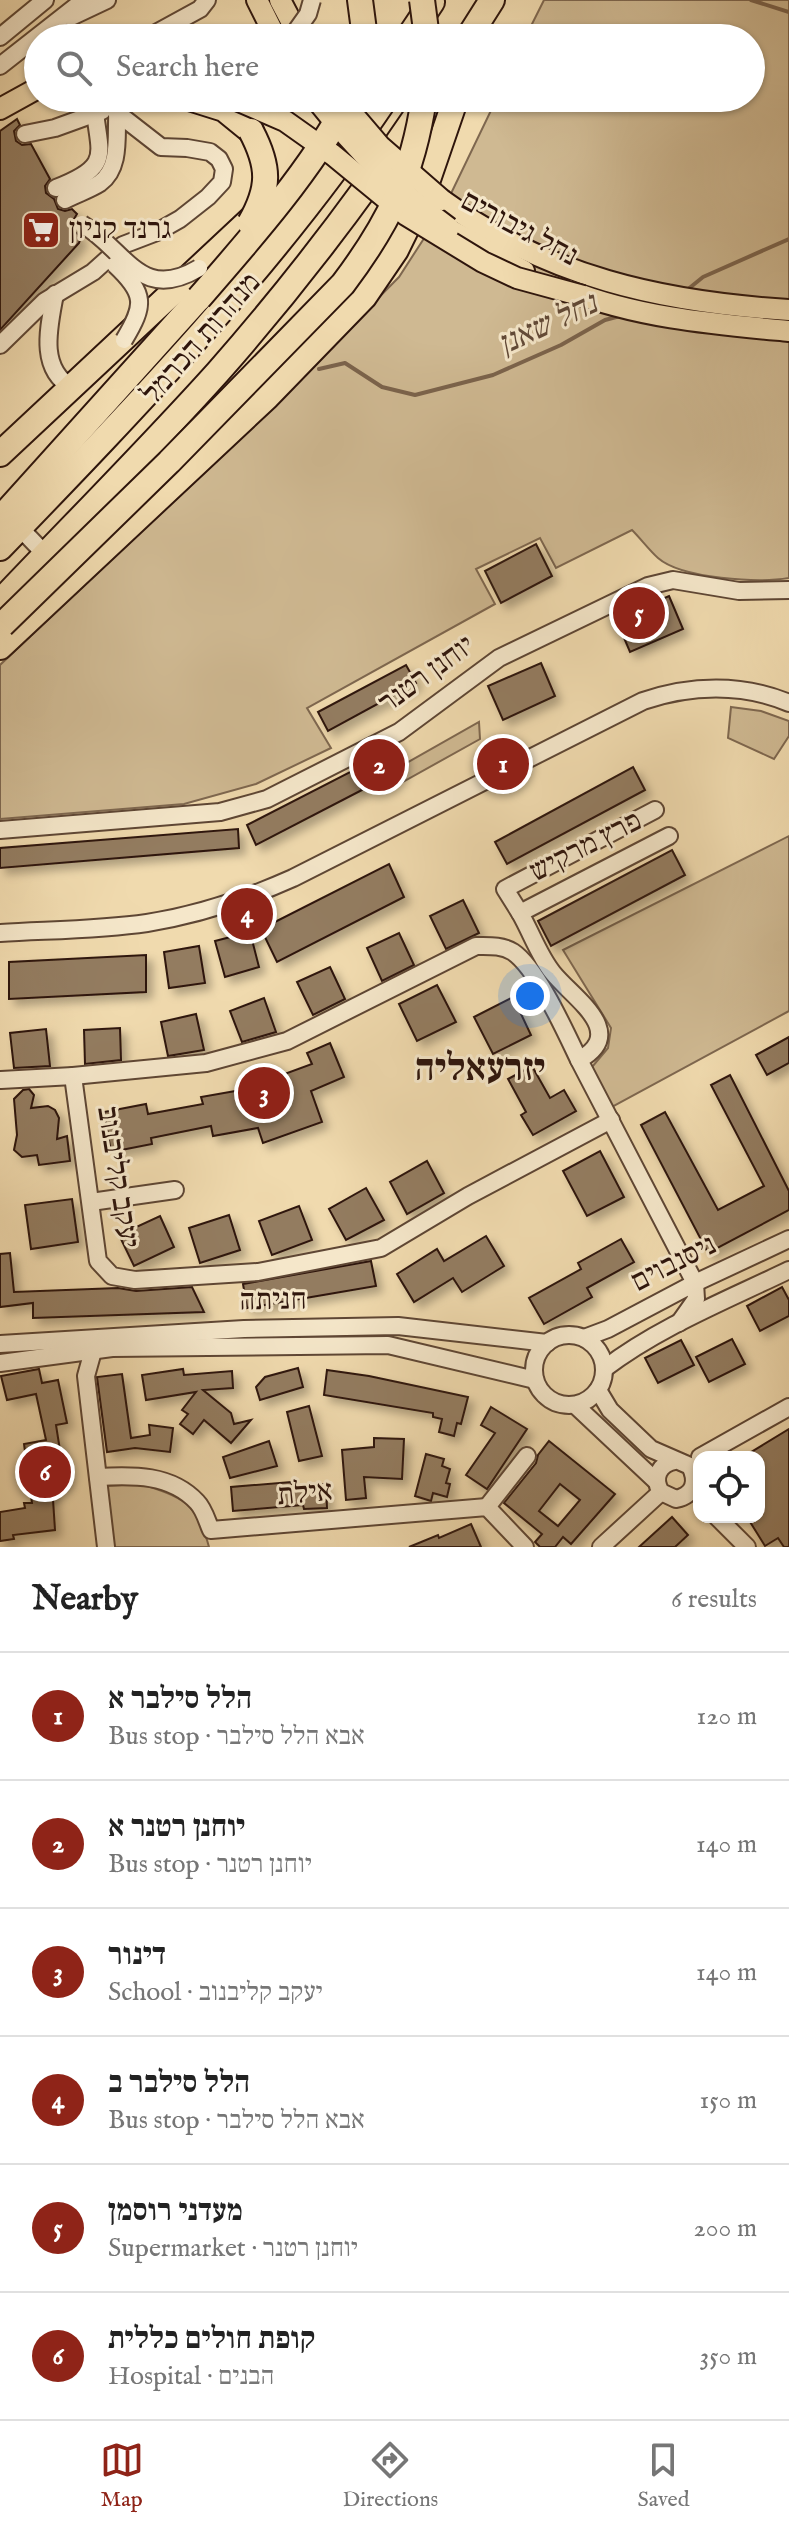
<!DOCTYPE html>
<html lang="en">
<head>
<meta charset="utf-8">
<style>
	body { margin:0; font-family:"IM FELL English","Frank Ruhl Libre",serif; background:#f6f6f6; color:#222 }
	.controls { position:absolute; right:24px; bottom:24px; display:grid; overflow:hidden; border-radius:16px; box-shadow:0 2px 6px #0004 }
	.controls button { width:72px; height:72px; display:grid; place-items:center; padding:0; border:0; border-bottom:2px solid #e0e0e0; background:#fff; color:#222; font:40px sans-serif }
	.you { position:absolute; left:530px; top:996px; width:28px; height:28px; margin:-20px; border:6px solid #fff; border-radius:50%; background:#1a73e8; box-shadow:0 0 0 12px #1a73e833 }
	.badge { display:grid; place-items:center; width:52px; height:52px; border-radius:50%; background:#8f2418; color:#fff; font-size:26px; font-weight:700 }
	.pin { position:absolute; translate:-50% -50%; border:4px solid #fff; box-shadow:0 2px 8px #0006 }
	.list { margin:0; padding:0; list-style:none }
	h2 { display:flex; justify-content:space-between; align-items:center; height:104px; margin:0; padding:0 32px; font-size:34px }
	h2 small { font-size:26px; font-weight:400; color:#767676 }
	.list li { display:grid; grid-template-columns:52px 1fr auto; gap:24px; align-items:center; box-sizing:border-box; height:128px; padding:0 32px; border-top:2px solid #e0e0e0 }
	.list b { display:block; font-size:30px; white-space:nowrap }
	.list p { margin:0; font-size:26px; white-space:nowrap; color:#767676 }
	.list em { font-size:26px; font-style:normal; color:#767676 }
	.icon { flex:none; width:44px; height:44px; fill:none; stroke:currentColor; stroke-width:2; stroke-linecap:round; stroke-linejoin:round }
	.map { position:relative; flex:none; width:789px; height:1547px; overflow:hidden }
	.search { position:absolute; background:#fff; box-shadow:0 2px 6px #0004; left:24px; right:24px; top:24px; height:88px; display:flex; align-items:center; gap:20px; box-sizing:border-box; padding:0 28px; border-radius:44px; color:#767676; font-size:30px }
	.sheet { height:872px; background:#fff }
	nav { display:flex; justify-content:space-around; align-items:center; box-sizing:border-box; height:112px; border-top:2px solid #e0e0e0; background:#fff; font-size:22px; color:#767676 }
	nav a { display:grid; justify-items:center; gap:4px }
	nav .on { color:#8f2418 }
	.map>svg:first-child { display:block }
	.green { fill:#cfb992; stroke:#7e674f; stroke-width:2 }
	.lines { fill:none; stroke-linecap:round; stroke-linejoin:round }
	.stream { stroke:#7b634c; stroke-width:4 }
	.building { fill:#937b60; stroke:#2e150c; stroke-width:2; fill-rule:evenodd; filter:url(#shadow) }
	.minor-casing { stroke:#5e4634; stroke-width:20 }
	.major-casing { stroke:#2e150c; stroke-width:24 }
	.highway-casing { stroke:#2e150c; stroke-width:28 }
	.minor { stroke:#f5e7ca; stroke-width:16 }
	.major { stroke:#f0daae; stroke-width:20 }
	.highway { stroke:#f0daae; stroke-width:24 }
	.minor-bridge-casing { stroke:#5e4634; stroke-width:20; stroke-linecap:butt }
	.major-bridge-casing { stroke:#2e150c; stroke-width:24; stroke-linecap:butt }
	.highway-bridge-casing { stroke:#2e150c; stroke-width:28; stroke-linecap:butt }
	.minor-bridge { stroke:#f5e7ca; stroke-width:16 }
	.major-bridge { stroke:#f0daae; stroke-width:20 }
	.highway-bridge { stroke:#f0daae; stroke-width:24 }
	.labels { text-anchor:middle; dominant-baseline:central; stroke-width:6; stroke-linejoin:round; paint-order:stroke }
	.street-label { font-size:30px; fill:#2e150c; stroke:#f5e7ca }
	.poi-label { font-size:30px; fill:#2e150c; stroke:#f5e7ca; text-anchor:start }
	.water-label { font-size:32px; font-style:italic; fill:#614937; stroke:#f5e7ca }
	.district-label { font-size:38px; font-weight:bold; fill:#2e150c; stroke:#f5e7ca }
</style>
</head>
<body>
<div class="map">
<svg width="789" height="1547" viewBox="0 0 789 1547">
	<defs>
		<filter id="shadow"><feDropShadow dx="6" dy="6" stdDeviation="4" flood-color="#0004"/></filter>
	</defs>
	<rect width="100%" height="100%" fill="#f0daae"/>
	<filter id="stains"><feTurbulence type="fractalNoise" baseFrequency=".0025" numOctaves="4"/><feColorMatrix values="0 0 0 0 .2 0 0 0 0 .09 0 0 0 0 .02 0 0 0 .5 -.17"/></filter>
	<radialGradient id="worn" r=".72"><stop offset=".6" stop-color="#630" stop-opacity="0"/><stop offset="1" stop-color="#630" stop-opacity=".3"/></radialGradient>
	<g class="green">
		<path d="M 544,0 L 789,0 L 789,578 C 759,583 682,579 658,558 C 649,550 641,539 632,530 L 556,568 L 540,538 L 476,569 L 495,604 L 307,708 L 331,748 L 256,784 L 184,804 L 0,819 L 0,665 L 237,441 L 399,277 L 445,206 L 497,98 L 751,98 L 751,38 L 525,38 Z"/>
		<path d="M 731,707 L 761,711 L 789,721 L 789,736 L 774,759 L 728,738 Z"/>
		<path d="M 479,722 L 480,739 L 383,793 L 380,778 Z"/>
		<path d="M 789,836 L 789,1011 L 612,1107 L 592,1067 L 608,1048 L 611,1028 L 563,950 Z"/>
		<path d="M 141,1484 C 182,1497 197,1502 209,1547 L 112,1547 L 105,1486 Z"/>
	</g>
	<g class="lines">
		<g class="stream">
			<path d="M 751,0 L 789,12"/>
			<path d="M 687,290 L 703,277 L 789,239"/>
			<path d="M 319,369 L 345,363 L 382,387 L 415,395 L 493,375 L 561,345 L 605,320 L 620,316"/>
		</g>
	</g>
	<g class="building">
		<path d="M 17,119 L 20,125 L 14,131 L 16,141 L 22,145 L 31,144 L 50,179 L 45,186 L 46,193 L 54,199 L 58,209 L 65,211 L 72,209 L 77,214 L 71,224 L 72,229 L 81,237 L 79,243 L 0,330 L 0,131 Z"/>
		<path d="M 536,544 L 552,576 L 501,603 L 485,571 Z"/>
		<path d="M 669,596 L 683,629 L 630,652 L 616,619 Z"/>
		<path d="M 541,663 L 555,696 L 503,720 L 488,686 Z"/>
		<path d="M 406,665 L 416,683 L 328,731 L 318,712 Z"/>
		<path d="M 633,767 L 645,790 L 507,864 L 495,842 Z"/>
		<path d="M 352,771 L 362,790 L 256,845 L 247,825 Z"/>
		<path d="M 238,829 L 239,848 L 0,868 L 0,848 Z"/>
		<path d="M 672,850 L 685,875 L 551,946 L 538,921 Z"/>
		<path d="M 389,864 L 404,897 L 277,962 L 261,929 Z"/>
		<path d="M 463,900 L 479,933 L 446,949 L 430,916 Z"/>
		<path d="M 250,932 L 259,967 L 225,977 L 215,941 Z"/>
		<path d="M 399,933 L 414,965 L 382,981 L 367,948 Z"/>
		<path d="M 199,946 L 205,983 L 169,988 L 164,952 Z"/>
		<path d="M 146,955 L 146,992 L 9,999 L 9,962 Z"/>
		<path d="M 330,967 L 345,999 L 313,1015 L 297,982 Z"/>
		<path d="M 437,985 L 456,1022 L 417,1041 L 399,1004 Z"/>
		<path d="M 513,997 L 531,1035 L 493,1054 L 474,1017 Z"/>
		<path d="M 264,998 L 276,1032 L 242,1042 L 230,1011 Z"/>
		<path d="M 196,1014 L 204,1050 L 168,1056 L 161,1022 Z"/>
		<path d="M 120,1028 L 121,1060 L 85,1064 L 84,1030 Z"/>
		<path d="M 46,1029 L 50,1066 L 14,1068 L 10,1033 Z"/>
		<path d="M 789,1037 L 789,1063 L 767,1075 L 756,1055 Z"/>
		<path d="M 330,1043 L 344,1077 L 311,1091 L 322,1122 L 263,1143 L 258,1128 L 213,1136 L 211,1126 L 151,1138 L 152,1144 L 111,1152 L 104,1112 L 146,1104 L 148,1114 L 203,1104 L 201,1097 L 241,1090 L 312,1064 L 307,1053 Z"/>
		<path d="M 532,1066 L 550,1098 L 564,1090 L 576,1111 L 533,1135 L 521,1115 L 526,1112 L 508,1079 Z"/>
		<path d="M 730,1075 L 789,1191 L 789,1210 L 708,1253 L 641,1125 L 665,1112 L 718,1210 L 764,1186 L 711,1085 Z"/>
		<path d="M 29,1089 L 34,1095 L 31,1108 L 48,1106 L 55,1110 L 59,1118 L 57,1139 L 67,1136 L 70,1161 L 39,1165 L 37,1155 L 22,1157 L 14,1150 L 17,1135 L 14,1099 L 23,1090 Z"/>
		<path d="M 600,1151 L 624,1197 L 587,1216 L 563,1171 Z"/>
		<path d="M 427,1161 L 444,1193 L 407,1214 L 390,1182 Z"/>
		<path d="M 366,1188 L 384,1220 L 346,1240 L 329,1209 Z"/>
		<path d="M 72,1199 L 78,1242 L 31,1249 L 25,1205 Z"/>
		<path d="M 299,1206 L 312,1240 L 272,1255 L 259,1221 Z"/>
		<path d="M 229,1215 L 240,1250 L 200,1263 L 189,1228 Z"/>
		<path d="M 160,1216 L 174,1247 L 134,1266 L 119,1235 Z"/>
		<path d="M 486,1236 L 504,1266 L 462,1292 L 453,1278 L 414,1302 L 397,1274 L 437,1249 L 444,1261 Z"/>
		<path d="M 621,1239 L 634,1262 L 587,1288 L 592,1297 L 544,1324 L 529,1298 L 581,1269 L 578,1263 Z"/>
		<path d="M 10,1253 L 14,1292 L 118,1288 L 136,1291 L 192,1287 L 204,1312 L 33,1318 L 33,1303 L 0,1307 L 0,1254 Z"/>
		<path d="M 371,1261 L 376,1286 L 247,1308 L 243,1284 Z"/>
		<path d="M 782,1287 L 789,1300 L 789,1316 L 760,1331 L 747,1306 Z"/>
		<path d="M 732,1339 L 745,1364 L 709,1382 L 696,1357 Z"/>
		<path d="M 681,1340 L 694,1365 L 658,1383 L 645,1358 Z"/>
		<path d="M 298,1368 L 303,1387 L 260,1400 L 256,1387 L 265,1377 Z"/>
		<path d="M 39,1369 L 42,1383 L 58,1380 L 67,1423 L 56,1425 L 65,1482 L 52,1484 L 55,1530 L 13,1535 L 14,1539 L 0,1541 L 0,1512 L 25,1508 L 24,1503 L 32,1503 L 24,1444 L 46,1440 L 36,1394 L 7,1400 L 1,1376 Z"/>
		<path d="M 183,1369 L 184,1375 L 232,1371 L 233,1388 L 203,1390 L 231,1413 L 234,1424 L 251,1420 L 231,1443 L 204,1420 L 193,1434 L 180,1424 L 188,1414 L 182,1410 L 196,1392 L 146,1400 L 142,1375 Z"/>
		<path d="M 327,1370 L 369,1376 L 468,1397 L 461,1424 L 457,1423 L 454,1436 L 439,1432 L 442,1419 L 433,1417 L 433,1413 L 324,1395 Z"/>
		<path d="M 122,1374 L 131,1438 L 150,1435 L 149,1425 L 173,1428 L 170,1452 L 135,1448 L 107,1452 L 97,1377 Z"/>
		<path d="M 309,1406 L 322,1456 L 299,1461 L 287,1412 Z"/>
		<path d="M 491,1407 L 527,1429 L 487,1489 L 466,1475 L 495,1433 L 481,1425 Z"/>
		<path d="M 789,1429 L 789,1547 L 784,1547 L 778,1538 L 765,1546 L 747,1517 L 759,1517 L 759,1457 L 743,1457 Z"/>
		<path d="M 374,1438 L 404,1439 L 402,1479 L 364,1477 L 366,1498 L 346,1500 L 342,1450 L 374,1447 Z"/>
		<path d="M 269,1441 L 277,1466 L 230,1478 L 223,1457 Z"/>
		<path d="M 549,1441 L 615,1494 L 571,1544 L 563,1537 L 555,1547 L 540,1547 L 535,1542 L 542,1534 L 504,1503 L 536,1463 L 538,1455 ZM 560,1484 L 580,1500 L 558,1526 L 539,1511 Z"/>
		<path d="M 426,1454 L 444,1459 L 442,1466 L 450,1469 L 446,1483 L 450,1484 L 447,1497 L 433,1493 L 431,1501 L 415,1496 Z"/>
		<path d="M 291,1482 L 292,1486 L 326,1484 L 327,1508 L 304,1509 L 303,1505 L 233,1511 L 231,1487 Z"/>
		<path d="M 672,1517 L 688,1535 L 675,1547 L 639,1547 Z"/>
		<path d="M 471,1524 L 481,1547 L 409,1547 L 438,1535 L 439,1538 Z"/>
	</g>
	<g class="lines">
		<defs>
			<g id="minor">
				<path d="M 71,17 L 107,0"/>
				<path d="M 0,37 L 45,0"/>
				<path d="M 147,38 L 200,9 L 207,0"/>
				<path d="M 0,66 L 84,0"/>
				<path d="M 25,134 L 55,128 L 102,111"/>
				<path d="M 56,188 C 118,164 96,152 94,98"/>
				<path d="M 65,200 C 76,194 89,190 100,183 C 125,165 113,124 119,98"/>
				<path d="M 55,294 C 49,327 38,368 72,388"/>
				<path d="M 0,345 L 45,301 L 93,272 L 123,245 L 157,232 L 180,219 L 208,197 L 222,182 L 224,169 L 219,159 L 210,152 L 187,148 L 161,147 L 116,112"/>
				<path d="M 20,528 L 45,554"/>
				<path d="M 0,830 L 220,812 L 267,799 L 399,732 L 499,658 L 648,586 L 673,580 L 739,591 L 789,590"/>
				<path d="M 669,836 L 520,913 C 531,932 539,956 553,973 C 573,998 629,1032 579,1060 L 695,1283 L 696,1299 L 679,1323"/>
				<path d="M 520,913 L 505,889 L 655,810"/>
				<path d="M 0,933 C 49,930 99,930 147,923 C 198,915 246,899 293,878 L 643,701 C 690,685 742,683 789,703"/>
				<path d="M 579,1060 C 566,1033 537,968 513,952 C 502,945 489,946 476,946 L 287,1041 L 206,1063 L 73,1076 L 98,1261 L 112,1276 L 135,1280 L 258,1272 L 381,1248 L 468,1196 L 611,1120"/>
				<path d="M 1,1080 L 73,1076"/>
				<path d="M 91,1202 L 175,1190"/>
				<circle cx="569" cy="1370" r="35"/>
				<path d="M 584,1338 L 608,1329 L 695,1283 L 789,1239"/>
				<path d="M 0,1344 L 244,1329 L 398,1326 L 547,1343"/>
				<path d="M 93,1351 L 86,1376 L 106,1547"/>
				<path d="M 0,1363 L 112,1348 L 388,1345 L 535,1380"/>
				<path d="M 604,1369 C 659,1327 727,1300 789,1270"/>
				<path d="M 598,1390 L 610,1410 L 651,1449 L 690,1466 C 698,1482 694,1495 676,1499 L 661,1492 C 652,1478 659,1464 675,1461"/>
				<path d="M 575,1405 L 657,1482"/>
				<path d="M 700,1457 L 789,1407"/>
				<path d="M 98,1477 C 133,1475 171,1474 197,1502 C 204,1509 207,1521 211,1530 L 487,1507 L 525,1547"/>
				<path d="M 487,1507 L 527,1456"/>
				<path d="M 717,1517 L 747,1547"/>
				<path d="M 601,1547 L 661,1492"/>
			</g>
			<g id="major">
				<path d="M 257,0 L 276,38"/>
				<path d="M 280,0 L 300,38"/>
				<path d="M 0,109 L 38,88"/>
				<path d="M 442,200 C 548,277 661,302 789,310"/>
				<path d="M 454,232 L 524,271"/>
				<path d="M 568,290 C 638,318 715,324 789,331"/>
			</g>
			<g id="highway">
				<path d="M 360,0 L 365,38"/>
				<path d="M 408,38 L 432,2"/>
				<path d="M 468,38 L 492,0"/>
				<path d="M 189,98 L 224,109 L 251,131"/>
				<path d="M 0,454 L 264,207"/>
				<path d="M 0,519 L 199,298"/>
				<path d="M 0,548 C 138,405 275,263 386,98"/>
				<path d="M 0,602 C 73,525 148,450 218,372 C 292,288 360,199 422,107"/>
				<path d="M 0,647 L 267,397 L 364,297 L 396,250 L 422,197 L 456,98"/>
			</g>
		</defs>
		<use href="#minor" class="minor-casing"/>
		<use href="#major" class="major-casing"/>
		<use href="#highway" class="highway-casing"/>
		<use href="#minor" class="minor"/>
		<use href="#major" class="major"/>
		<use href="#highway" class="highway"/>
		<defs>
			<g id="minor-bridge">
				<path d="M 291,38 L 308,14 L 312,0"/>
				<path d="M 82,224 C 127,251 140,303 199,268"/>
				<path d="M 115,265 C 146,294 145,305 124,340"/>
			</g>
			<g id="major-bridge">
				<path d="M 232,98 L 285,121 L 333,155 L 406,215 L 483,262 L 517,278 L 583,296"/>
				<path d="M 315,98 C 357,151 394,188 449,228"/>
				<path d="M 339,98 L 380,146 L 442,200"/>
			</g>
			<g id="highway-bridge">
				<path d="M 422,0 L 427,38"/>
				<path d="M 250,223 C 270,188 270,167 251,131"/>
				<path d="M 199,298 C 254,235 310,171 350,98"/>
				<path d="M 2,625 L 169,462 L 343,284 C 389,223 413,174 424,98"/>
			</g>
		</defs>
		<use href="#minor-bridge" class="minor-bridge-casing"/>
		<use href="#major-bridge" class="major-bridge-casing"/>
		<use href="#highway-bridge" class="highway-bridge-casing"/>
		<use href="#minor-bridge" class="minor-bridge"/>
		<use href="#major-bridge" class="major-bridge"/>
		<use href="#highway-bridge" class="highway-bridge"/>
	</g>
	<defs>
		<symbol id="supermarket-square" viewBox="-11 -11 22 22"><rect x="-9" y="-9" width="18" height="18" rx="4" fill="#8f2418" stroke="#f5e7ca"/><path d="M-6-5.5h2.5l.6 2H6L4.5 2H-2.5L-4.4-4H-6ZM-1.5 3.2a1.3 1.3 0 1 0 .1 0ZM3 3.2a1.3 1.3 0 1 0 .1 0Z" fill="#fff"/></symbol>
	</defs>
	<g fill-rule="evenodd">
		<use href="#supermarket-square" x="19" y="208" width="44" height="44"/>
	</g>
	<g class="labels">
		<g class="street-label">
			<text transform="translate(519 229) rotate(28)">נחל גיבורים</text>
			<text transform="translate(202 339) rotate(-49)">מנהרות הכרמל</text>
			<text transform="translate(427 675) rotate(-36)">יוחנן רטנר</text>
			<text transform="translate(586 847) rotate(-27)">פרץ מרקיש</text>
			<text transform="translate(117 1177) rotate(81)">יעקב קליבנוב</text>
			<text transform="translate(674 1264) rotate(-27)">ניסנבוים</text>
			<text transform="translate(273 1301) rotate(-1)">חניתה</text>
			<text transform="translate(305 1494) rotate(-5)">אילת</text>
		</g>
		<g class="poi-label">
			<text x="69" y="230">גרנד קניון</text>
		</g>
		<g class="water-label">
			<text transform="translate(548 325) rotate(-25)">נחל שאנן</text>
		</g>
		<g class="district-label">
			<text x="480" y="1070">יזרעאליה</text>
		</g>
	</g>
	<rect width="100%" height="100%" filter="url(#stains)"/>
	<rect width="100%" height="100%" fill="url(#worn)"/>
</svg>
<div class="controls">
<button><svg class="icon" aria-label="locate" viewBox="0 0 24 24"><circle cx="12" cy="12" r="6"/><path d="M12 2v4M12 18v4M2 12h4M18 12h4"/></svg></button>
</div>
<div class="you"></div>
<div class="pin badge" style="left:503px;top:764px">1</div>
<div class="pin badge" style="left:379px;top:765px">2</div>
<div class="pin badge" style="left:264px;top:1093px">3</div>
<div class="pin badge" style="left:247px;top:914px">4</div>
<div class="pin badge" style="left:639px;top:613px">5</div>
<div class="pin badge" style="left:45px;top:1472px">6</div>
<div class="search"><svg class="icon" aria-label="search" viewBox="0 0 24 24"><circle cx="10" cy="10" r="6"/><path d="M15 15l6 6"/></svg>Search here</div>
</div>
<section class="sheet">
<h2>Nearby<small>6 results</small></h2>
<ul class="list">
<li><span class="badge">1</span><div><b>הלל סילבר א</b><p>Bus stop · אבא הלל סילבר</p></div><em>120 m</em></li>
<li><span class="badge">2</span><div><b>יוחנן רטנר א</b><p>Bus stop · יוחנן רטנר</p></div><em>140 m</em></li>
<li><span class="badge">3</span><div><b>דינור</b><p>School · יעקב קליבנוב</p></div><em>140 m</em></li>
<li><span class="badge">4</span><div><b>הלל סילבר ב</b><p>Bus stop · אבא הלל סילבר</p></div><em>150 m</em></li>
<li><span class="badge">5</span><div><b>מעדני רוסמן</b><p>Supermarket · יוחנן רטנר</p></div><em>200 m</em></li>
<li><span class="badge">6</span><div><b>קופת חולים כללית</b><p>Hospital · הבנים</p></div><em>350 m</em></li>
</ul>
</section>
<nav>
<a class="on"><svg class="icon" aria-label="map" viewBox="0 0 24 24"><path d="M3 6l6-2 6 2 6-2v14l-6 2-6-2-6 2zM9 4v14M15 6v14"/></svg>Map</a>
<a><svg class="icon" aria-label="directions" viewBox="0 0 24 24"><path d="M12 3l9 9-9 9-9-9zM9 14v-3h6M13 9l2 2-2 2"/></svg>Directions</a>
<a><svg class="icon" aria-label="saved" viewBox="0 0 24 24"><path d="M7 4h10v16l-5-4-5 4z"/></svg>Saved</a>
</nav>
</body>
</html>
